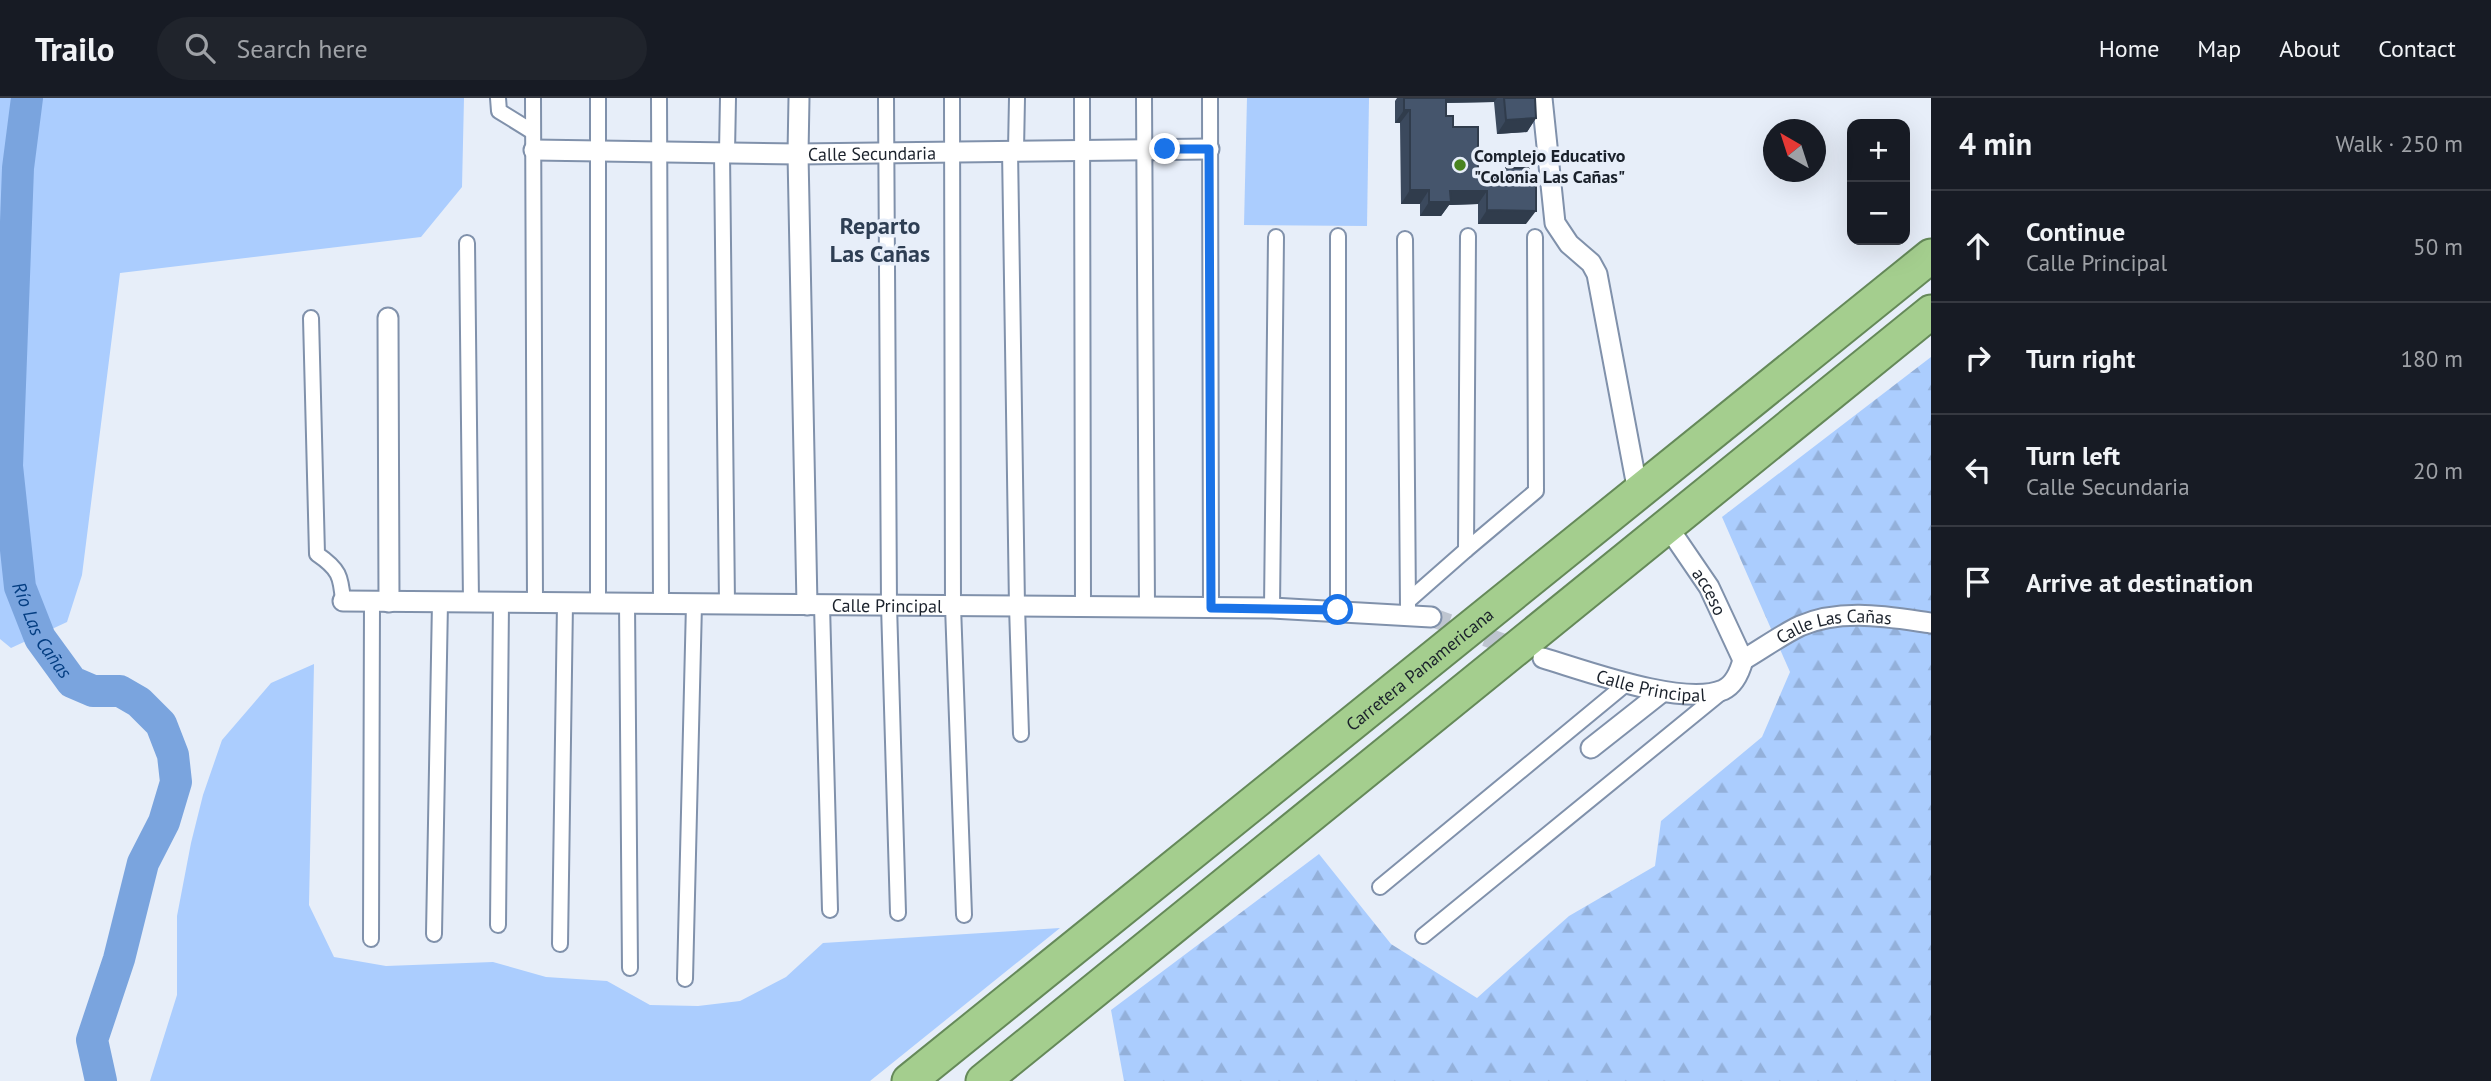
<!DOCTYPE html>
<html lang="en">
<head>
<meta charset="utf-8">
<style>
	body { margin:0; font-family:"PT Sans",sans-serif; background:#20242c; color:#f1f3f6 }
	.controls { position:absolute; right:21px; top:21px; display:grid; overflow:hidden; border-radius:14px; box-shadow:0 7px 28px #0002 }
	.controls button { width:63px; height:63px; display:grid; place-items:center; padding:0; border:0; border-bottom:2px solid #363941; background:#171b24; color:#f1f3f6; font:35px sans-serif }
	.compass { position:absolute; left:1763px; top:21px; width:63px; height:63px; border-radius:50%; background:#171b24; box-shadow:0 7px 28px #0002; rotate:321deg }
	.stop { position:absolute; width:21px; height:21px; margin:-16px; border:5px solid #1a73e8; border-radius:50%; background:#fff }
	.stop.end { background:#1a73e8; border-color:#fff; box-shadow:0 2px 7px #0008 }
	.list { margin:0; padding:0; list-style:none }
	h2 { display:flex; justify-content:space-between; align-items:center; height:91px; margin:0; padding:0 28px; font-size:30px }
	h2 small { font-size:23px; font-weight:400; color:#9ea1a6 }
	.list li { display:grid; grid-template-columns:46px 1fr auto; gap:21px; align-items:center; box-sizing:border-box; height:112px; padding:0 28px; border-top:2px solid #363941 }
	.list b { display:block; font-size:26px; white-space:nowrap }
	.list p { margin:0; font-size:23px; white-space:nowrap; color:#9ea1a6 }
	.list em { font-size:23px; font-style:normal; color:#9ea1a6 }
	.icon { flex:none; width:38px; height:38px; fill:none; stroke:currentColor; stroke-width:2; stroke-linecap:round; stroke-linejoin:round }
	.map { position:relative; flex:none; width:1931px; height:983px; overflow:hidden }
	header { display:flex; align-items:center; gap:42px; box-sizing:border-box; height:98px; padding:0 35px; background:#171b24; border-bottom:2px solid #363941 }
	header strong { font-size:33px }
	nav { display:flex; gap:38px; margin-inline-start:auto; font-size:24px }
	.search { width:490px; height:63px; background:#20242c; display:flex; align-items:center; gap:18px; box-sizing:border-box; padding:0 24px; border-radius:38px; color:#9ea1a6; font-size:26px }
	main { display:flex }
	aside { flex:1; background:#171b24 }
	.map>svg:first-child { display:block }
	.green { fill:#abcdfe }
	.forest { fill:url(#forest-firs) }
	.lines { fill:none; stroke-linecap:round; stroke-linejoin:round }
	.river { stroke:#7aa4de; stroke-width:32 }
	.minor-tunnel { stroke:#bec5d0; stroke-width:19; stroke-dasharray:19 10; stroke-linecap:butt }
	.pedestrian-casing { stroke:#8091ab; stroke-width:18 }
	.minor-casing { stroke:#8091ab; stroke-width:23 }
	.trunk-casing { stroke:#658959; stroke-width:37 }
	.pedestrian { stroke:#fff; stroke-width:14 }
	.minor { stroke:#fff; stroke-width:19 }
	.trunk { stroke:#a4ce8e; stroke-width:33 }
	.wall { fill:#3b495d }
	.shaded-wall { fill:#303c4c }
	.building { fill:#45556c; stroke:#303c4c; stroke-width:2 }
	.route { stroke:#1a73e8; stroke-width:9 }
	.poi-dot { fill:#48831f; stroke:#e7eef9; stroke-width:2.5 }
	.labels { text-anchor:middle; dominant-baseline:central; stroke-width:7; stroke-linejoin:round; paint-order:stroke }
	.street-label { font-size:18px; fill:#1a212b; stroke:#e7eef9 }
	.poi-label { font-size:18px; font-weight:bold; fill:#1a212b; stroke:#e7eef9; text-anchor:start }
	.water-label { font-size:19px; font-style:italic; fill:#033d81; stroke:#e7eef9 }
	.district-label { font-size:24px; font-weight:bold; fill:#2e3e53; stroke:#e7eef9 }
</style>
</head>
<body>
<header>
<strong>Trailo</strong>
<div class="search"><svg class="icon" aria-label="search" viewBox="0 0 24 24"><circle cx="10" cy="10" r="6"/><path d="M15 15l6 6"/></svg>Search here</div>
<nav><a>Home</a><a>Map</a><a>About</a><a>Contact</a></nav>
</header>
<main>
<div class="map">
<svg width="1931" height="983" viewBox="0 0 1931 983">
	<defs>
		<pattern id="forest-firs" width="22" height="20" patternUnits="userSpaceOnUse" patternTransform="scale(1.75)"><rect width="22" height="20" fill="#abcdfe"/><path d="M5 1l3.5 6h-7zM16 11l3.5 6h-7z" fill="#93b0da"/></pattern>
	</defs>
	<rect width="100%" height="100%" fill="#e7eef9"/>
	<g class="green">
		<path d="M 0,0 L 464,0 L 462,89 L 421,139 L 120,175 L 82,477 L 67,524 L 11,550 L 0,541 Z"/>
		<path d="M 1247,0 L 1369,0 L 1367,128 L 1244,127 Z"/>
		<path d="M 314,566 L 309,807 L 334,859 L 386,868 L 493,864 L 546,879 L 607,883 L 650,907 L 698,908 L 740,903 L 786,879 L 823,845 L 1060,830 L 870,983 L 150,983 L 177,897 L 177,818 L 191,745 L 203,697 L 222,642 L 271,585 Z"/>
	</g>
	<path class="forest" d="M 1931,259 L 1931,983 L 1124,983 L 1111,912 L 1319,756 L 1391,846 L 1477,900 L 1569,818 L 1655,768 L 1661,723 L 1762,639 L 1790,574 L 1722,419 Z"/>
	<g class="lines">
		<path class="river" id="s1" d="M 27,0 L 18,70 L 7,368 L 20,489 L 40,540 L 72,584 L 93,593 L 120,593 L 139,604 L 161,626 L 173,657 L 176,684 L 164,724 L 143,765 L 119,861 L 92,942 L 101,983"/>
		<path class="minor-tunnel" d="M 1431,519 L 1522,552"/>
		<defs>
			<g id="pedestrian">
				<path d="M 498,0 L 499,13 L 533,34"/>
				<path d="M 533,0 L 535,505"/>
				<path d="M 598,0 L 598,505"/>
				<path d="M 659,0 L 661,505"/>
				<path d="M 886,0 L 889,507 L 898,815"/>
				<path d="M 952,0 L 953,508 L 964,817"/>
				<path d="M 1082,0 L 1083,508"/>
				<path d="M 1144,0 L 1147,509"/>
				<path d="M 1210,0 L 1211,510"/>
				<path d="M 1010,52 L 1017,508 L 1021,636"/>
				<path d="M 1016,52 L 1017,0"/>
				<path d="M 727,54 L 728,0"/>
				<path d="M 722,55 L 727,506"/>
				<path d="M 1405,141 L 1408,509"/>
				<path d="M 467,145 L 471,504"/>
				<path d="M 311,220 L 317,456 C 339,471 341,478 343,503"/>
				<path d="M 1466,452 L 1536,393 L 1535,139"/>
				<path d="M 1408,503 L 1466,452 L 1468,138"/>
				<path d="M 627,505 L 630,870"/>
				<path d="M 822,507 L 830,812"/>
				<path d="M 1272,510 L 1276,139"/>
				<path d="M 1338,512 L 1338,138"/>
				<path d="M 1380,789 L 1627,585"/>
				<path d="M 498,827 L 501,504"/>
				<path d="M 434,836 L 440,504"/>
				<path d="M 1423,838 L 1723,593"/>
				<path d="M 371,841 L 372,504"/>
				<path d="M 560,846 L 565,505"/>
				<path d="M 685,881 L 694,506"/>
			</g>
			<g id="minor">
				<path d="M 799,0 L 798,56 L 807,507"/>
				<path d="M 1542,0 L 1555,125 L 1569,146 L 1591,165 L 1597,176 L 1638,394"/>
				<path id="s2" d="M 534,52 L 798,56 L 1209,51"/>
				<path d="M 388,220 L 389,504"/>
				<path id="s3" d="M 1668,429 L 1709,489 L 1743,562"/>
				<path id="s4" d="M 343,503 L 1272,510 L 1431,519"/>
				<path id="s5" d="M 1543,560 C 1584,572 1683,609 1723,592 C 1734,587 1740,573 1743,562"/>
				<path id="s6" d="M 1743,562 C 1762,551 1781,537 1800,528 C 1842,510 1888,519 1931,525"/>
				<path d="M 1591,650 L 1662,594"/>
			</g>
			<g id="trunk">
				<path id="s7" d="M 909,983 L 1931,158"/>
				<path d="M 983,983 L 1931,214"/>
			</g>
		</defs>
		<use href="#pedestrian" class="pedestrian-casing"/>
		<use href="#minor" class="minor-casing"/>
		<use href="#trunk" class="trunk-casing"/>
		<use href="#pedestrian" class="pedestrian"/>
		<use href="#minor" class="minor"/>
		<use href="#trunk" class="trunk"/>
	</g>
	<path class="wall" d="M 1397,0 L 1535,0 L 1536,20 L 1527,34 L 1497,36 L 1494,4 L 1446,5 L 1446,18 L 1453,29 L 1478,78 L 1501,78 L 1506,70 L 1526,126 L 1478,126 L 1478,106 L 1449,107 L 1441,118 L 1420,118 L 1420,106 L 1401,106 L 1400,25 L 1395,25 L 1395,3 Z"/>
	<g class="shaded-wall">
		<path d="M 1440,0 L 1497,0 L 1494,4 L 1436,5 Z"/>
		<path d="M 1404,12 L 1410,12 L 1400,25 L 1395,25 Z"/>
		<path d="M 1536,20 L 1527,34 L 1497,36 L 1506,22 Z"/>
		<path d="M 1410,92 L 1429,92 L 1420,106 L 1401,106 Z"/>
		<path d="M 1450,93 L 1487,93 L 1478,106 L 1449,107 L 1441,118 L 1420,118 L 1429,104 Z"/>
		<path d="M 1487,112 L 1536,113 L 1526,126 L 1478,126 Z"/>
	</g>
	<g class="building">
		<path d="M 1404,0 L 1446,0 L 1446,18 L 1453,18 L 1453,29 L 1478,29 L 1478,78 L 1506,78 L 1506,70 L 1529,70 L 1529,85 L 1536,85 L 1536,113 L 1487,112 L 1487,93 L 1450,93 L 1451,104 L 1429,104 L 1429,92 L 1410,92 L 1410,12 L 1404,12 Z"/>
		<path d="M 1504,0 L 1535,0 L 1536,20 L 1506,22 Z"/>
	</g>
	<g class="lines">
		<path class="route" d="M 1165,51 L 1209,51 L 1211,510 L 1338,512"/>
	</g>
	<circle class="poi-dot" cx="1460" cy="67" r="7"/>
	<g class="labels">
		<g class="street-label">
			<text stroke="none"><textPath href="#s2" startOffset="338">Calle Secundaria</textPath></text>
			<text stroke="none"><textPath href="#s3" startOffset="77">acceso</textPath></text>
			<text stroke="none"><textPath href="#s4" startOffset="544">Calle Principal</textPath></text>
			<text stroke="none"><textPath href="#s6" startOffset="100">Calle Las Cañas</textPath></text>
			<text stroke="none"><textPath href="#s7" startOffset="656">Carretera Panamericana</textPath></text>
			<text stroke="none"><textPath href="#s5" startOffset="112">Calle Principal</textPath></text>
		</g>
		<g class="poi-label">
			<text x="1474" y="57">Complejo Educativo<tspan x="1474" dy="21">"Colonia Las Cañas"</tspan></text>
		</g>
		<g class="water-label">
			<text stroke="none"><textPath href="#s1" startOffset="539">Río Las Cañas</textPath></text>
		</g>
		<g class="district-label">
			<text x="880" y="127">Reparto<tspan x="880" dy="28">Las Cañas</tspan></text>
		</g>
	</g>
</svg>
<div class="controls">
<button>+</button>
<button>−</button>
</div>
<svg class="compass" viewBox="-18 -18 36 36"><path d="M0-13l5 13h-10z" fill="#e53935"/><path d="M0 13l5-13h-10z" fill="#9ea1a6"/></svg>
<div class="stop" style="left:1338px;top:512px"></div>
<div class="stop end" style="left:1165px;top:51px"></div>
</div>
<aside>
<h2>4 min<small>Walk · 250 m</small></h2>
<ul class="list">
<li><svg class="icon" aria-label="ahead" viewBox="0 0 24 24"><path d="M12 20V5M6 11l6-6 6 6"/></svg><div><b>Continue</b><p>Calle Principal</p></div><em>50 m</em></li>
<li><svg class="icon" aria-label="right" viewBox="0 0 24 24"><path d="M7 20v-9h11M14 6l5 5-5 5"/></svg><div><b>Turn right</b></div><em>180 m</em></li>
<li><svg class="icon" aria-label="left" viewBox="0 0 24 24"><path d="M17 20v-9H6M10 6l-5 5 5 5"/></svg><div><b>Turn left</b><p>Calle Secundaria</p></div><em>20 m</em></li>
<li><svg class="icon" aria-label="arrive" viewBox="0 0 24 24"><path d="M6 21V4h12l-3 4 3 4H6"/></svg><div><b>Arrive at destination</b></div></li>
</ul>
</aside>
</main>
</body>
</html>
